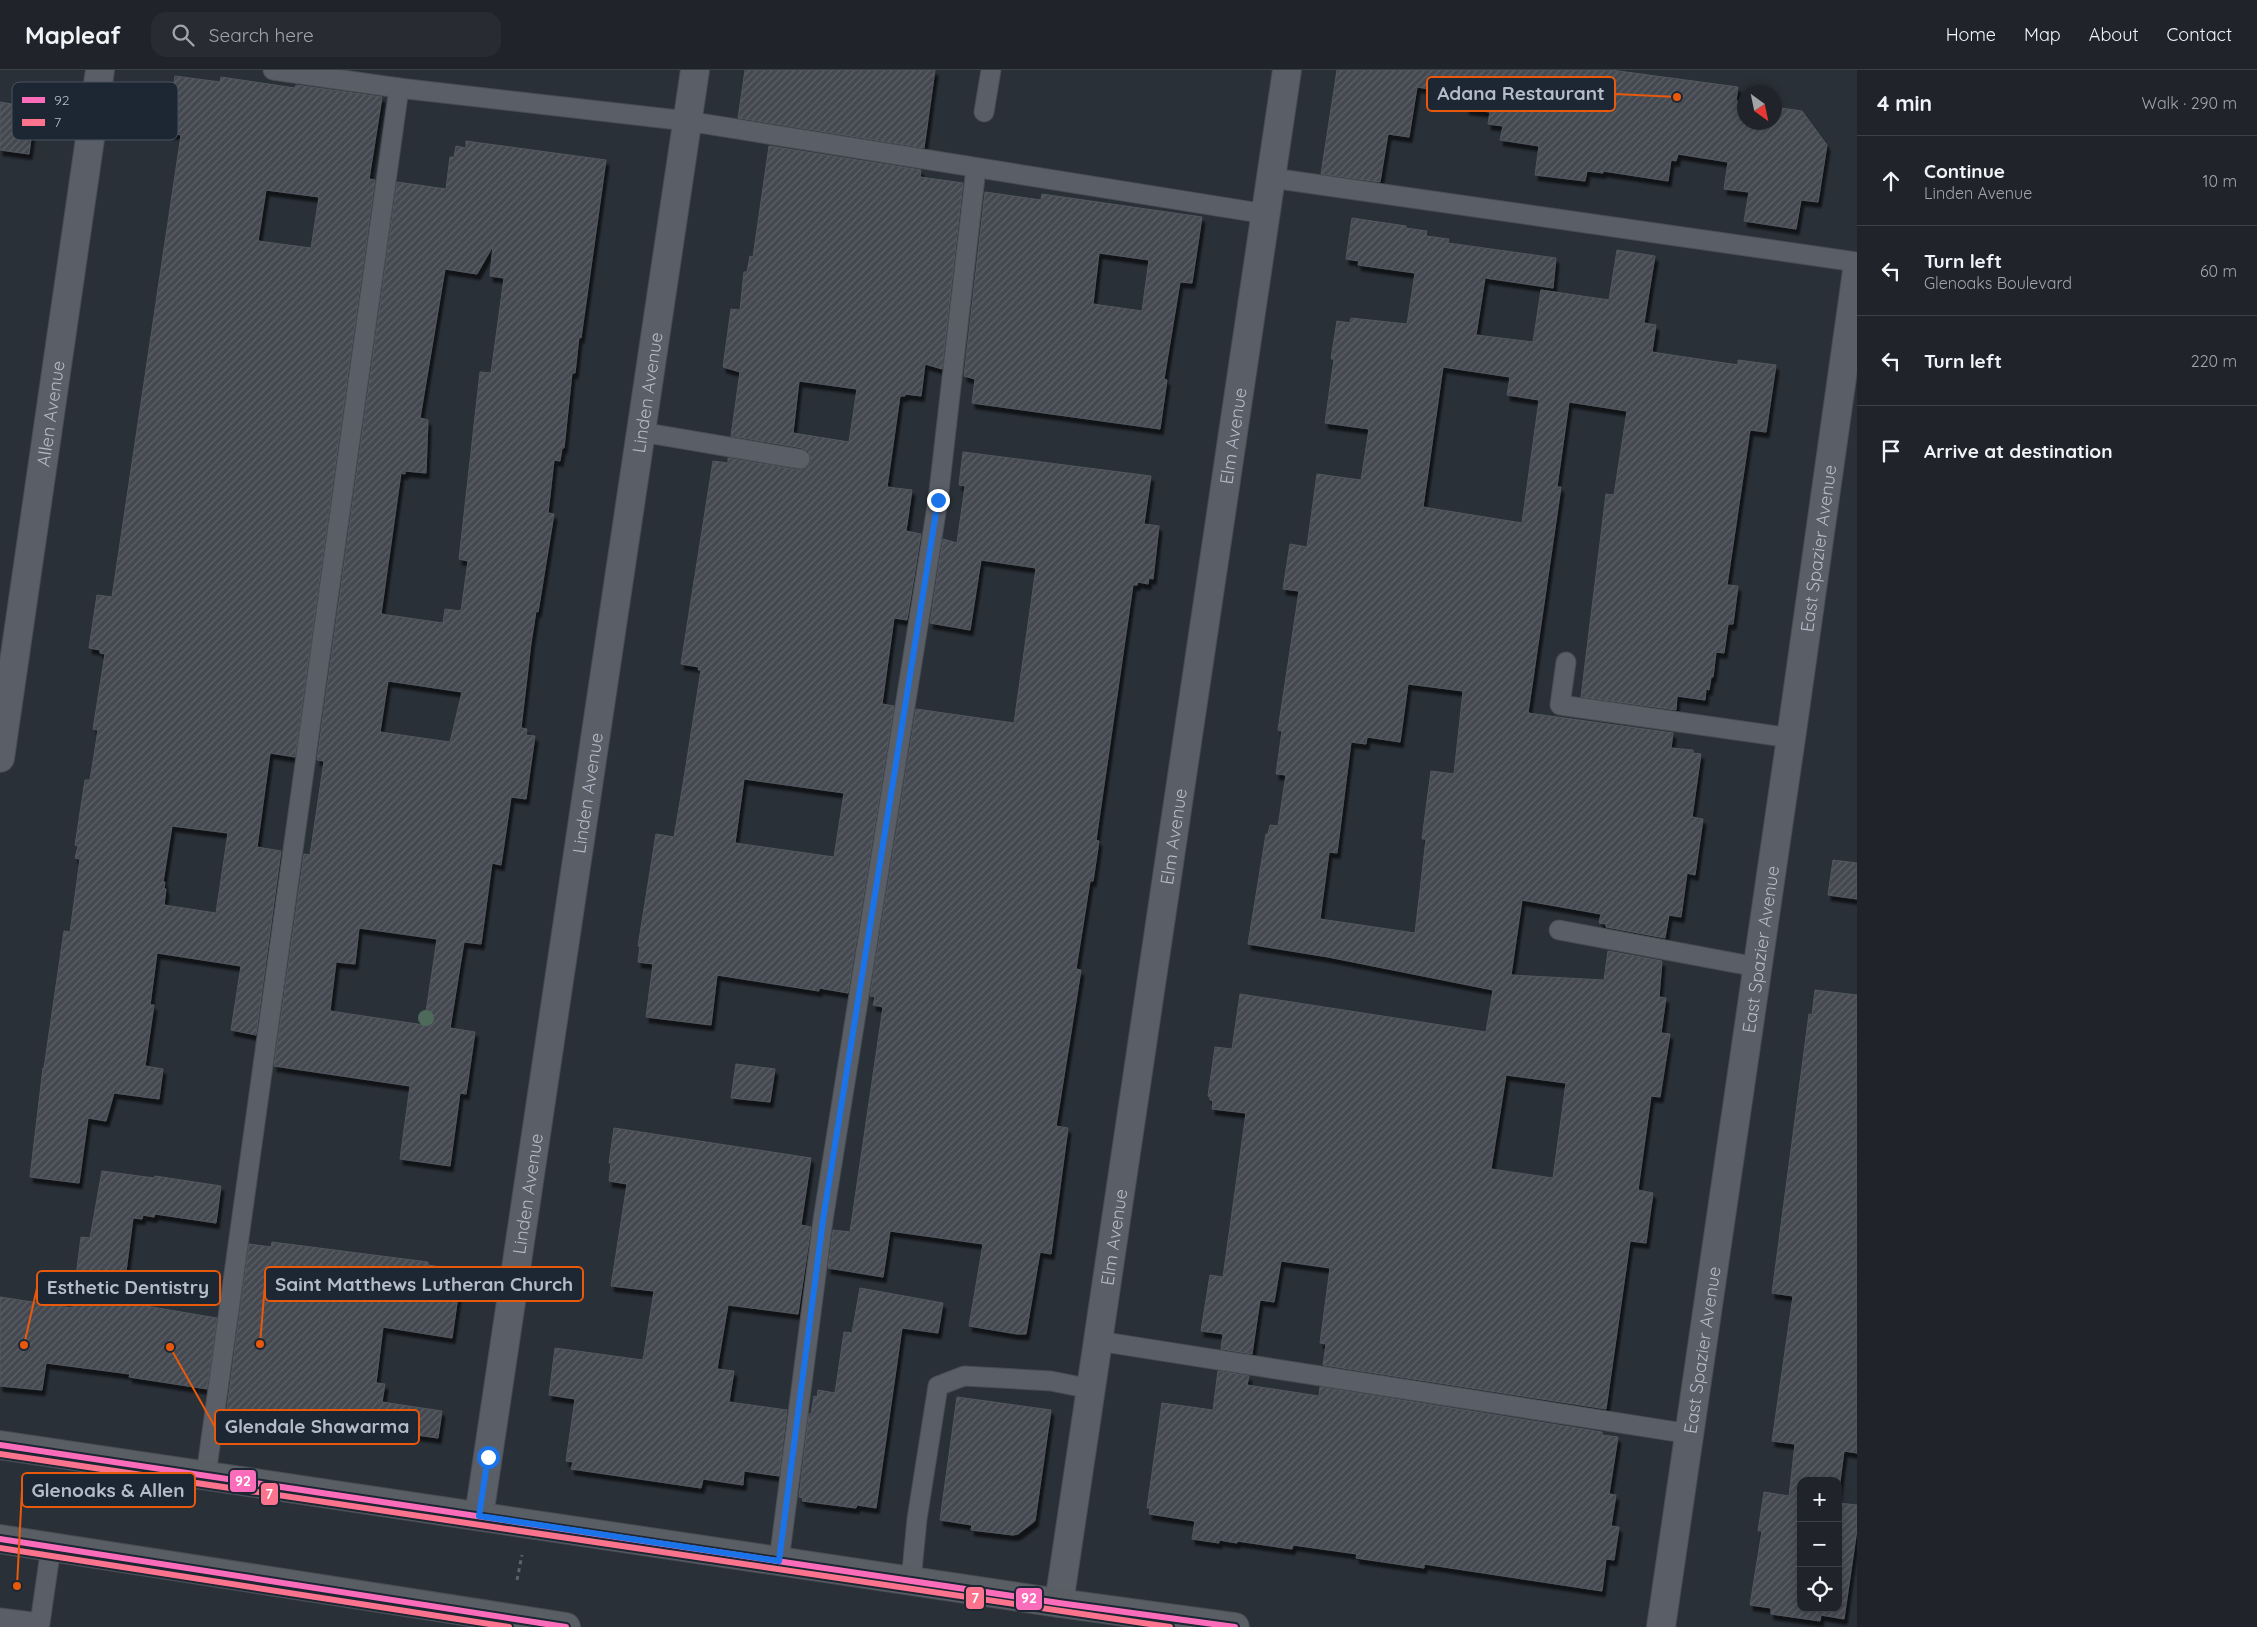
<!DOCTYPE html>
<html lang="en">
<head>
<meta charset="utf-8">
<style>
	body { margin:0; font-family:Quicksand,sans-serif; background:#282c32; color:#f1f3f6 }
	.controls { position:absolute; right:15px; bottom:15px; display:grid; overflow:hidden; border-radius:10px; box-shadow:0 2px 8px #0003 }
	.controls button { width:45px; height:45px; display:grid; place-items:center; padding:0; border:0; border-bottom:1px solid #3d4147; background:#20242a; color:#f1f3f6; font:25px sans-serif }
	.compass { position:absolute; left:1737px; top:15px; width:45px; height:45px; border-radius:50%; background:#20242a; box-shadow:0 2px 8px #0003; rotate:147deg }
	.stop { position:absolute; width:15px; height:15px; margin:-11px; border:4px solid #1a73e8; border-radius:50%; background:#fff }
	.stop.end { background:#1a73e8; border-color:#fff; box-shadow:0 1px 5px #0008 }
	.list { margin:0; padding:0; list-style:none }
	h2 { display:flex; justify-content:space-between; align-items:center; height:65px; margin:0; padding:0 20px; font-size:21px }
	h2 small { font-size:16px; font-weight:400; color:#a2a4a8 }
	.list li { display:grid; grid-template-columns:32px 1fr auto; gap:15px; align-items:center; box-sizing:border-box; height:90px; padding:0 20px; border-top:1px solid #3d4147 }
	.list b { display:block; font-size:19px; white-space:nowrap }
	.list p { margin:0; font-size:16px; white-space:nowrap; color:#a2a4a8 }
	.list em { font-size:16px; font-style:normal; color:#a2a4a8 }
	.icon { flex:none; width:28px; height:28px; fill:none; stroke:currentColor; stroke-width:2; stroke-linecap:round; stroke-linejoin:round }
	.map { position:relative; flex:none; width:1857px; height:1557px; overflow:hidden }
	header { display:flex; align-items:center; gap:30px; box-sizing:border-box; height:70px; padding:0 25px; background:#20242a; border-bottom:1px solid #3d4147 }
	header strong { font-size:24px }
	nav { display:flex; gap:28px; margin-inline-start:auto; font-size:18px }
	.search { width:350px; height:45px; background:#282c32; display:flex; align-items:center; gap:12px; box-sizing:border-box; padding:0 18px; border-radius:15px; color:#a2a4a8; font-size:19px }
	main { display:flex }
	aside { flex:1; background:#20242a }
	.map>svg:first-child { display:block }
	.building { fill:url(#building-hatch); stroke:#52575f; fill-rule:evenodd; filter:url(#shadow) }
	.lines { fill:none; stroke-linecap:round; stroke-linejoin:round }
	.service-casing { stroke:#484c53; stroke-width:21 }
	.minor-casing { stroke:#484c53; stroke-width:30 }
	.secondary-casing { stroke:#484c53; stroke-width:30 }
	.path { stroke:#5d636a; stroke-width:3; stroke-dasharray:4 4; stroke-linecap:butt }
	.service { stroke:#5a5e66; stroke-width:19 }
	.minor { stroke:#5a5e66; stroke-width:28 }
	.secondary { stroke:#595d64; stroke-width:28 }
	.bus-1-casing { stroke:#1d2633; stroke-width:10 }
	.bus-2-casing { stroke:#1d2633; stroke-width:10 }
	.bus-1 { stroke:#fb6dba; stroke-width:6 }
	.bus-2 { stroke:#fc738d; stroke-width:6 }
	.tree { fill:#4e6a5a }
	.route { stroke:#1a73e8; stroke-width:6 }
	.labels { text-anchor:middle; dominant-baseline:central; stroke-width:5; stroke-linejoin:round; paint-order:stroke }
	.street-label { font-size:18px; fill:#b4bcc9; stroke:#1d2633 }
	.key { fill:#1d2633; stroke:#4a5360; stroke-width:1 }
	.key-label { font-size:14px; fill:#b4bcc9 }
	.leader { fill:none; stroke:#e8590c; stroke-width:2 }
	.callout-dot { fill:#e8590c; stroke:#1d2633; stroke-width:2 }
	.callout { fill:#1d2633; stroke:#e8590c; stroke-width:2 }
	.callout-label { font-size:19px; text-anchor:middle; font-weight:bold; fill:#b4bcc9 }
	.line-badge { stroke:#1d2633; stroke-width:2 }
	.badge-label { font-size:14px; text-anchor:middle; font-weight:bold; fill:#fff }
</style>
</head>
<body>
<header>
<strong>Mapleaf</strong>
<div class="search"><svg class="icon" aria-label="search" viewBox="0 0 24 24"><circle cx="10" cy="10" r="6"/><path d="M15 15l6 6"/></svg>Search here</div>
<nav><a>Home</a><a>Map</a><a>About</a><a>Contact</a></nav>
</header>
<main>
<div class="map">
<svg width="1857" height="1557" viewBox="0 0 1857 1557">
	<defs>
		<pattern id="building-hatch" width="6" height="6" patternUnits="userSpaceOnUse" patternTransform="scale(1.25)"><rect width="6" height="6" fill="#444950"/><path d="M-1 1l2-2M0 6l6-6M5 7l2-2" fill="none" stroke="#5d6168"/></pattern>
		<filter id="shadow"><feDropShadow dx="3" dy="5.5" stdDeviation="1" flood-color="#0009"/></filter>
	</defs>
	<rect width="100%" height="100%" fill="#2a3038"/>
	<g class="building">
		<path d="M 745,0 L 935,0 L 924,78 L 738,48 Z"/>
		<path d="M 1337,0 L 1611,0 L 1738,17 L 1736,31 L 1744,32 L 1744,52 L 1774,52 L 1774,37 L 1802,41 L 1827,75 L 1818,132 L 1801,130 L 1796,159 L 1744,151 L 1749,122 L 1724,119 L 1728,92 L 1678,84 L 1676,91 L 1671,90 L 1668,111 L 1603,101 L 1603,103 L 1587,101 L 1585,111 L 1535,105 L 1539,76 L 1500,70 L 1503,56 L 1488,54 L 1490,42 L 1466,39 L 1468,25 L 1417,17 L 1409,67 L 1388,64 L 1380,112 L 1321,104 Z"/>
		<path d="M 175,6 L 220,12 L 221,7 L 295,18 L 296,15 L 382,27 L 369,109 L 375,110 L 295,687 L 270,683 L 257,777 L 281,781 L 256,965 L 231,960 L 241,896 L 157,883 L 150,935 L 154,935 L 145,996 L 163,999 L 159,1029 L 114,1023 L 106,1051 L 88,1048 L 79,1113 L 30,1107 L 43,998 L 44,998 L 64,861 L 70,862 L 80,789 L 75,788 L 78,776 L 75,775 L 85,710 L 90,710 L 98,660 L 93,659 L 105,584 L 100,583 L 100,580 L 89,578 L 97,525 L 112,527 L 181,65 L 167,62 ZM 266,120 L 319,127 L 311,178 L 258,171 ZM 172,756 L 228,763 L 216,843 L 164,835 L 166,819 L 164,818 L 165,812 L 163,812 Z"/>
		<path d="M 0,32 L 35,38 L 29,84 L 0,80 Z"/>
		<path d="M 466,71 L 606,90 L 581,268 L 579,267 L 575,303 L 572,303 L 564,378 L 562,378 L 560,391 L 554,390 L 548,443 L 554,444 L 538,542 L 536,541 L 531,573 L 521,658 L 527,659 L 526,665 L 535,666 L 526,729 L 511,727 L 501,795 L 492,793 L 481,874 L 464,872 L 450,958 L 475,962 L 466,1024 L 460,1023 L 450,1096 L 400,1089 L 410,1016 L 274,996 L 304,784 L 310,785 L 324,691 L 317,690 L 397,112 L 446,119 L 450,87 L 454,87 L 456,76 L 466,78 ZM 493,176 L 490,206 L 504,208 L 491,303 L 480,302 L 459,489 L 468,491 L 461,541 L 445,539 L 443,553 L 381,544 L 401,403 L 405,404 L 405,401 L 426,403 L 428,350 L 420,348 L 445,199 L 477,204 ZM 388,611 L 462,622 L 450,672 L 380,662 ZM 359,858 L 437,869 L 424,955 L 330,941 L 336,892 L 355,894 Z"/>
		<path d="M 769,76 L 921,100 L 920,107 L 963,113 L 942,299 L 925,294 L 921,326 L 905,324 L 905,326 L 900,326 L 887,417 L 912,420 L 906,461 L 921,464 L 907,550 L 894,548 L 882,634 L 894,636 L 848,923 L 819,918 L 819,921 L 717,905 L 711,955 L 646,947 L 653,894 L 638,892 L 640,876 L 638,876 L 656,764 L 674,767 L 685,702 L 701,600 L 698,600 L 699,597 L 681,594 L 713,391 L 728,393 L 728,388 L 799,400 L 808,397 L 811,390 L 808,381 L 802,378 L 731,366 L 740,302 L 723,297 L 731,239 L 740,240 L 744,202 L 747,202 L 750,186 L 753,187 ZM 799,311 L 857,319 L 849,372 L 793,363 ZM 744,709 L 844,723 L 834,787 L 735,773 Z"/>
		<path d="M 985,122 L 1041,130 L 1042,124 L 1202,147 L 1192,213 L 1180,212 L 1164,309 L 1167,310 L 1160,359 L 972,333 L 975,309 L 964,306 ZM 1099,183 L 1149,190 L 1142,241 L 1093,234 Z"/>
		<path d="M 1352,148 L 1406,156 L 1406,158 L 1427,161 L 1426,166 L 1449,169 L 1448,173 L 1556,188 L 1553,218 L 1485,208 L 1476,265 L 1533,272 L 1541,220 L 1609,230 L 1617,180 L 1655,186 L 1644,253 L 1656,255 L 1652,282 L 1738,295 L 1738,290 L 1776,295 L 1766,362 L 1750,360 L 1727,515 L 1738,516 L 1733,554 L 1728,554 L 1724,583 L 1716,582 L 1713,607 L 1711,607 L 1709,620 L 1706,619 L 1705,630 L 1677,626 L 1676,640 L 1581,627 L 1606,424 L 1614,425 L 1627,341 L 1569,332 L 1557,417 L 1561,417 L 1528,643 L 1673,663 L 1671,678 L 1693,680 L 1693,683 L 1701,684 L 1692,747 L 1703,749 L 1695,805 L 1687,803 L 1681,847 L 1669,845 L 1665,868 L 1606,857 L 1606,854 L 1599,853 L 1601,844 L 1522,830 L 1511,905 L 1604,910 L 1608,881 L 1662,891 L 1659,927 L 1666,928 L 1661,963 L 1670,964 L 1660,1027 L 1651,1026 L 1638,1120 L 1653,1123 L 1646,1173 L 1630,1171 L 1606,1339 L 1323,1295 L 1326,1274 L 1320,1273 L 1330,1198 L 1281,1191 L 1274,1232 L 1260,1230 L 1252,1284 L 1221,1279 L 1223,1264 L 1201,1261 L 1210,1205 L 1223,1207 L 1246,1043 L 1212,1039 L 1213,1031 L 1210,1030 L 1210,1027 L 1208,1026 L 1215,977 L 1232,979 L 1240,924 L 1486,962 L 1493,920 L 1328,887 L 1248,874 L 1266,764 L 1268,764 L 1270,755 L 1278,756 L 1286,705 L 1276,704 L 1282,661 L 1278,660 L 1299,521 L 1283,519 L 1290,474 L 1307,477 L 1317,404 L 1361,410 L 1369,359 L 1325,353 L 1334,289 L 1331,289 L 1337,251 L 1350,253 L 1351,248 L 1407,254 L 1415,203 L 1358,195 L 1359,191 L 1346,189 ZM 1443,297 L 1510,307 L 1507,325 L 1539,330 L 1522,453 L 1423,437 ZM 1408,614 L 1463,621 L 1454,704 L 1431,701 L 1422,769 L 1426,769 L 1415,863 L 1320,849 L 1329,782 L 1337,783 L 1351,672 L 1366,674 L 1367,667 L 1400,672 ZM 1506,1005 L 1566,1013 L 1553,1108 L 1491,1099 Z"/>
		<path d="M 963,382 L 1151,406 L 1144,454 L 1159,456 L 1153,509 L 1149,508 L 1148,514 L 1138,512 L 1137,515 L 1133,515 L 1096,770 L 1099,771 L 1093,811 L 1090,811 L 1076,899 L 1081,900 L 1056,1056 L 1068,1058 L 1051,1184 L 1040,1182 L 1026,1264 L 1017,1264 L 969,1256 L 983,1174 L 890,1161 L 883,1207 L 828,1198 L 833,1160 L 850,1162 L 883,937 L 873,935 L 875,927 L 870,926 L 916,639 L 1014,653 L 1036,498 L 981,490 L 970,560 L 930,553 L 943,469 L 957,473 L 965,416 L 959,415 Z"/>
		<path d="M 1833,790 L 1857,793 L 1857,829 L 1828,825 Z"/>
		<path d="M 1815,920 L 1857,925 L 1857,1383 L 1844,1381 L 1838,1427 L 1838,1411 L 1801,1411 L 1801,1538 L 1838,1538 L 1838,1433 L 1857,1435 L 1857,1459 L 1844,1549 L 1821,1545 L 1820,1551 L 1771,1544 L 1771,1538 L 1750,1535 L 1762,1461 L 1758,1461 L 1764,1422 L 1789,1426 L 1795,1374 L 1772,1371 L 1793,1226 L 1772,1223 L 1809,944 L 1812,945 Z"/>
		<path d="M 736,994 L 775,999 L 770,1032 L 731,1028 Z"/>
		<path d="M 614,1058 L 811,1088 L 801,1155 L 811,1157 L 798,1244 L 728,1235 L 717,1299 L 734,1301 L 729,1332 L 787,1340 L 779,1406 L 744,1401 L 743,1415 L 703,1409 L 701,1418 L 571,1399 L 573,1392 L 566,1391 L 575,1329 L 549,1325 L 555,1278 L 643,1290 L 654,1221 L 611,1216 L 627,1114 L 609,1111 L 611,1093 L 609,1093 Z"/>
		<path d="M 102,1101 L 154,1108 L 155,1106 L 221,1116 L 216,1153 L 155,1144 L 154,1147 L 143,1145 L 142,1149 L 133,1148 L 122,1232 L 217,1248 L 207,1319 L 129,1307 L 130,1304 L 46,1293 L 42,1320 L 0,1316 L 0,1227 L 72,1238 L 81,1167 L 90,1168 Z"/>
		<path d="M 272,1172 L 428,1192 L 428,1195 L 441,1197 L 440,1202 L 461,1205 L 452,1268 L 383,1257 L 376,1313 L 385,1314 L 382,1332 L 442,1341 L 438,1368 L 374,1359 L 373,1365 L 226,1345 L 249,1174 L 271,1177 Z"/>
		<path d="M 860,1218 L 943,1233 L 938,1263 L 902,1258 L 876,1438 L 857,1435 L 856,1438 L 802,1431 L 803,1428 L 799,1427 L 801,1410 L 809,1344 L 811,1344 L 814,1326 L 817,1327 L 818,1320 L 835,1323 L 844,1262 L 852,1263 Z"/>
		<path d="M 1218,1301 L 1249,1306 L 1247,1315 L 1319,1326 L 1320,1317 L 1602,1362 L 1602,1365 L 1618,1367 L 1609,1424 L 1616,1425 L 1611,1456 L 1619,1457 L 1614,1490 L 1606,1489 L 1602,1521 L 1424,1494 L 1424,1498 L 1356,1488 L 1357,1484 L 1293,1475 L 1292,1479 L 1237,1471 L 1237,1473 L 1219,1470 L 1219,1473 L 1192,1469 L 1195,1451 L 1149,1444 L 1150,1438 L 1147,1438 L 1162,1333 L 1213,1340 Z"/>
		<path d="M 957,1327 L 1051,1340 L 1035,1451 L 1018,1464 L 1013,1465 L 971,1460 L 972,1455 L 940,1450 Z"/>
	</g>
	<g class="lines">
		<defs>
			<g id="service">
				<path d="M 273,0 L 399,18 L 687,51 L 1266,144"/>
				<path d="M 984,42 L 991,0"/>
				<path d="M 1272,108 L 1857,192"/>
				<path d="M 641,362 L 800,389"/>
				<path d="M 1566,592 L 1560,635 L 1791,668"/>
				<path d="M 1559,860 L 1757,897"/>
				<path d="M 1098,1271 L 1690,1364"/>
				<path d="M 206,1405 L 399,18"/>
				<path d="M 779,1491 L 823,1150 L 938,430 L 976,98"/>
				<path d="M 911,1511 L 917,1449 L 938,1316 L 964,1306 L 1051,1311 L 1091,1319"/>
				<path d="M 0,1548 L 40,1553 L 51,1477"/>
			</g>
			<g id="minor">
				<path id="s1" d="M 0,688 L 100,0"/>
				<path id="s2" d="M 479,1446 L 695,0"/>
				<path id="s3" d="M 1059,1533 L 1287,0"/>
				<path id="s4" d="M 1661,1557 L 1791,668 L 1857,201"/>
			</g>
			<g id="secondary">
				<path d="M 0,1375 L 1059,1533 L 1235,1557"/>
				<path d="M 0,1469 L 566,1557"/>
			</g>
		</defs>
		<use href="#service" class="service-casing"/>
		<use href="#minor" class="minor-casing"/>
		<use href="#secondary" class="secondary-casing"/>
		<path class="path" d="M 517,1510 L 522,1485"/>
		<use href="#service" class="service"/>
		<use href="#minor" class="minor"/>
		<use href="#secondary" class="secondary"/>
		<defs>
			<g id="bus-1">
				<path d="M 0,1375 L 1059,1533 L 1235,1557"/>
				<path d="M 0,1469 L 566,1557"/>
			</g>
			<g id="bus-2">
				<path d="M 0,1384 L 1170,1557"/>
				<path d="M 0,1478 L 509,1557"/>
			</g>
		</defs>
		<use href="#bus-1" class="bus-1-casing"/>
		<use href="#bus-2" class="bus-2-casing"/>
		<use href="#bus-1" class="bus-1"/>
		<use href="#bus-2" class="bus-2"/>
	</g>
	<circle class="tree" cx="426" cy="948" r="8"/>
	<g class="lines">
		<path class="route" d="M 488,1387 L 479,1446 L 779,1491 L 823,1150 L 938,430"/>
	</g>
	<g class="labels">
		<g class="street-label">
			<text stroke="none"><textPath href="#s2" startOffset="1136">Linden Avenue</textPath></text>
			<text stroke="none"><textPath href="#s1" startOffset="348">Allen Avenue</textPath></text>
			<text stroke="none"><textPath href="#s3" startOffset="1180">Elm Avenue</textPath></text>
			<text stroke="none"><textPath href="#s4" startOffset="1090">East Spazier Avenue</textPath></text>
			<text stroke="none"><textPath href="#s2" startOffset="731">Linden Avenue</textPath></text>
			<text stroke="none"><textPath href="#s3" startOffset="775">Elm Avenue</textPath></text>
			<text stroke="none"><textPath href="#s4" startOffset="685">East Spazier Avenue</textPath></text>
			<text stroke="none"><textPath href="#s2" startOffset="326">Linden Avenue</textPath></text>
			<text stroke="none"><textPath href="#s3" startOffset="370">Elm Avenue</textPath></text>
			<text stroke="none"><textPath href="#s4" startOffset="280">East Spazier Avenue</textPath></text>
		</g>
	</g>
	<rect x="12" y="12" width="166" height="58" rx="8" class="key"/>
	<rect x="22" y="27" width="23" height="6" fill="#fb6dba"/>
	<rect x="22" y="49" width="23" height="7" fill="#fc738d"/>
	<g class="key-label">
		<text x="54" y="35">92</text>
		<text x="54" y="57">7</text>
	</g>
	<path class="leader" d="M1677 27L1615 24M260 1274L265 1214M24 1275L37 1218M170 1277L215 1357M17 1516L22 1420"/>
	<g class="callout-dot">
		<circle cx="1677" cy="27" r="5"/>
		<circle cx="260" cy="1274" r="5"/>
		<circle cx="24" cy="1275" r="5"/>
		<circle cx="170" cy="1277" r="5"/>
		<circle cx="17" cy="1516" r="5"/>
	</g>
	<g class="callout">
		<rect x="1427" y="7" width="188" height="34" rx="5"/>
		<rect x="265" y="1197" width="318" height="34" rx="5"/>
		<rect x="37" y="1201" width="183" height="34" rx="5"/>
		<rect x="215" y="1340" width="204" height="34" rx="5"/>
		<rect x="22" y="1403" width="173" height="34" rx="5"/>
	</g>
	<g class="callout-label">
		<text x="1521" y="30">Adana Restaurant</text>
		<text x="424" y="1221">Saint Matthews Lutheran Church</text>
		<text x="128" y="1224">Esthetic Dentistry</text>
		<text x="317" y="1363">Glendale Shawarma</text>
		<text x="108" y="1427">Glenoaks &amp; Allen</text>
	</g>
	<g class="line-badge">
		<rect x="229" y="1399" width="28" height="24" rx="5" fill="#fb6dba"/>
		<rect x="260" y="1412" width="19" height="24" rx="5" fill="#fc738d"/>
		<rect x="965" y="1516" width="20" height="24" rx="5" fill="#fc738d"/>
		<rect x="1015" y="1517" width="28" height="24" rx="5" fill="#fb6dba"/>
	</g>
	<g class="badge-label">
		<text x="243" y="1416">92</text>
		<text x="269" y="1429">7</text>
		<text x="975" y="1533">7</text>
		<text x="1029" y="1533">92</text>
	</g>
</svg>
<div class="controls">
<button>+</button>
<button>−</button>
<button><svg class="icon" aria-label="locate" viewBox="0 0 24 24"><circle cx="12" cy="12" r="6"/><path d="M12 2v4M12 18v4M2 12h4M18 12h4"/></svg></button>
</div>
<svg class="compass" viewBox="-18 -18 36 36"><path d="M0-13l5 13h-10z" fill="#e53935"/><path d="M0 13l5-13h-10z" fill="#a2a4a8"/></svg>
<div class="stop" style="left:488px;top:1387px"></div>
<div class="stop end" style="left:938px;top:430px"></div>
</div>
<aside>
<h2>4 min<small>Walk · 290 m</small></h2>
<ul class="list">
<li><svg class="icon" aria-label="ahead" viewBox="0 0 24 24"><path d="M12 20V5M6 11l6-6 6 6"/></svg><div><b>Continue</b><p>Linden Avenue</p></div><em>10 m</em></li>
<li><svg class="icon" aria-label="left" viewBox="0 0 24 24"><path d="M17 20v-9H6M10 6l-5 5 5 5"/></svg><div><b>Turn left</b><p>Glenoaks Boulevard</p></div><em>60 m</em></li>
<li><svg class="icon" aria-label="left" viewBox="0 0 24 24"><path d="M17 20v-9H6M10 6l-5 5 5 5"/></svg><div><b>Turn left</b></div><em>220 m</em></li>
<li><svg class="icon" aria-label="arrive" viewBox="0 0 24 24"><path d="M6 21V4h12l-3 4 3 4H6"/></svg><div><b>Arrive at destination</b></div></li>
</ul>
</aside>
</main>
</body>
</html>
